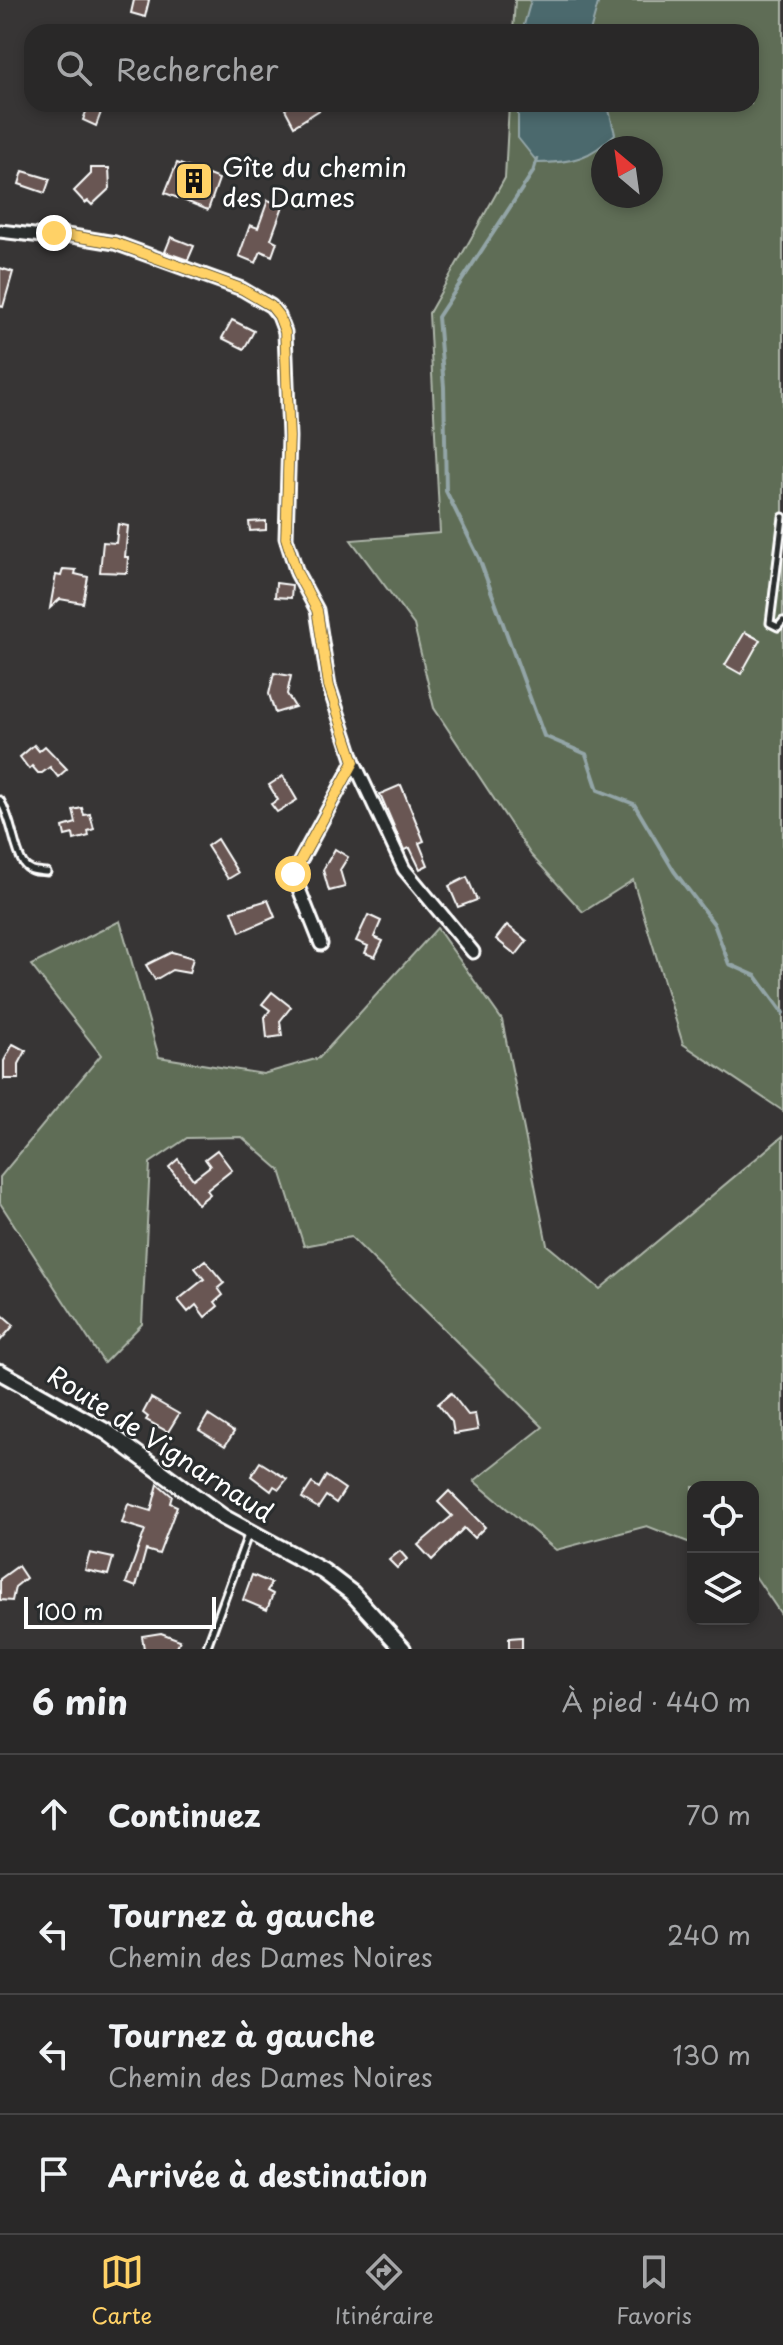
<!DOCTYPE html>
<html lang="fr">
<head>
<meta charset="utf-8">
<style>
	body { margin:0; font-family:"Playpen Sans",sans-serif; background:#313030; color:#f1f3f6 }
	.controls { position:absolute; right:24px; bottom:24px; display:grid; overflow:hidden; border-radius:16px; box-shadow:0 4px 12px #0003 }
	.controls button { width:72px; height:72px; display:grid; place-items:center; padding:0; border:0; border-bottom:2px solid #454445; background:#292828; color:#f1f3f6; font:40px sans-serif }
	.compass { position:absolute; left:591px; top:136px; width:72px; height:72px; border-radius:50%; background:#292828; box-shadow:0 4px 12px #0003; rotate:331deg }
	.scale { position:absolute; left:24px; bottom:20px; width:192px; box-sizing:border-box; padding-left:8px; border:4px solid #fff; border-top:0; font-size:22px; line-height:28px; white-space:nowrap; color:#fff; -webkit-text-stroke:6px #2a2d2e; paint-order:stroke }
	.stop { position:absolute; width:24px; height:24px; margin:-18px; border:6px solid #ffd166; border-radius:50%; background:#fff }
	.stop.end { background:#ffd166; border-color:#fff; box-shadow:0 2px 8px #0008 }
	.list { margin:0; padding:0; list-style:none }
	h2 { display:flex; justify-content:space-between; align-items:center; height:104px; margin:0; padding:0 32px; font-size:34px }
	h2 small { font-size:26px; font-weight:400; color:#a5a6a8 }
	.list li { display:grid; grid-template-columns:52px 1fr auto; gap:24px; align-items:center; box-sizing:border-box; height:120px; padding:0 32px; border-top:2px solid #454445 }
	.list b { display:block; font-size:30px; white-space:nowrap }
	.list p { margin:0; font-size:26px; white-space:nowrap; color:#a5a6a8 }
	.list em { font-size:26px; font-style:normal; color:#a5a6a8 }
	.icon { flex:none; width:44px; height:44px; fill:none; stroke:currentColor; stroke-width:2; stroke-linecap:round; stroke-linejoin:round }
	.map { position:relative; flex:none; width:783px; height:1649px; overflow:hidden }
	.search { position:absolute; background:#292828; box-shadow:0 4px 12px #0003; left:24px; right:24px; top:24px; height:88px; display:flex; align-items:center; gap:20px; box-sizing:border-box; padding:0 28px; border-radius:24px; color:#a5a6a8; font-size:30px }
	.sheet { height:584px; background:#292828 }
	nav { display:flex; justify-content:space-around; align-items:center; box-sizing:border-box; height:112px; border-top:2px solid #454445; background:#292828; font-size:22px; color:#a5a6a8 }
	nav a { display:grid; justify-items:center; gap:4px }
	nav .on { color:#ffd166 }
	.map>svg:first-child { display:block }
	.green { fill:#5e6d56; stroke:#aeb6aa; stroke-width:2; fill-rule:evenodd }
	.water { fill:#4b696d; stroke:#93a5a7; stroke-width:2 }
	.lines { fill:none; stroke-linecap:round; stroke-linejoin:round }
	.stream { stroke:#93a5a7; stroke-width:4 }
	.building { fill:#695752; stroke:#fff; stroke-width:2 }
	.service-casing { stroke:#fff; stroke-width:11 }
	.minor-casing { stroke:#fff; stroke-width:17 }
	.tertiary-casing { stroke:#fff; stroke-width:20 }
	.service { stroke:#2a2d2e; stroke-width:5 }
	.minor { stroke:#2a2d2e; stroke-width:11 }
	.tertiary { stroke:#2a2d2e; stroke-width:14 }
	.route { stroke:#ffd166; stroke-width:10 }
	.labels { text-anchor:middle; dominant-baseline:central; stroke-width:6; stroke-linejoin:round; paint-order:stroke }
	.poi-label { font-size:26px; fill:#fff; stroke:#2a2d2e; text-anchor:start }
	.street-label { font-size:26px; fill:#fff; stroke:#2a2d2e }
</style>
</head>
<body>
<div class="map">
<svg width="783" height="1649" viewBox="0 0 783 1649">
	<rect width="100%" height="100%" fill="#373535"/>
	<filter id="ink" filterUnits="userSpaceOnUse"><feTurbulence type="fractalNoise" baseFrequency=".0125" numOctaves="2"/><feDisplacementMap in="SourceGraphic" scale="16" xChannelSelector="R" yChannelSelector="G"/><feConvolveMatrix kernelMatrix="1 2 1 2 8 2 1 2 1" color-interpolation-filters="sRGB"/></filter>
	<g filter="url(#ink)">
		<g class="green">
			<path d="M 515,0 L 783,0 L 783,1111 L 683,1044 L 633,880 L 583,912 L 531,855 L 434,708 L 414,625 L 351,540 L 440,533 L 429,313 L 505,178 L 509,104 L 751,104 L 751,32 L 513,32 ZM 603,148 L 651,148 L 651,196 L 603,196 Z"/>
			<path d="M 120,921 L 159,1057 L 263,1074 L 319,1058 L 437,928 L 502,1020 L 547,1245 L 600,1289 L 783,1136 L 783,1617 L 753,1573 L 753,1487 L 693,1487 L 693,1544 L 647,1526 L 556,1550 L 474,1481 L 543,1427 L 351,1237 L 304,1246 L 280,1170 L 242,1137 L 187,1138 L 150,1163 L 142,1324 L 104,1363 L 0,1203 L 0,1177 L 101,1055 L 31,965 Z"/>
		</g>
		<g class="water">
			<path d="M 531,0 L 599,0 L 590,32 L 522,32 Z"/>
			<path d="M 518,104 L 604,104 L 609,110 L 615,134 C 591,158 572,163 538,163 L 518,138 Z"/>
		</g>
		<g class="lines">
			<path class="stream" d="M 537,159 L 533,172 L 438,317 L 444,387 L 446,491 L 479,558 L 544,736 L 586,754 L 598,790 L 634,804 L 674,871 L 714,924 L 729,964 L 756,976 L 783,1013"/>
		</g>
		<g class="building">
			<path d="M 134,0 L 149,0 L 145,17 L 131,13 Z"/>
			<path d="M 89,104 L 104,104 L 96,126 L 83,120 Z"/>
			<path d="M 293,104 L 329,104 L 294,126 L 285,109 Z"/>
			<path d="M 177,163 L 219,179 L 208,210 L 165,193 Z"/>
			<path d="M 91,168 L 109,168 L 110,188 L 92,205 L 88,201 L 85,203 L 74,191 L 91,174 Z"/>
			<path d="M 23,171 L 50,179 L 45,193 L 19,184 Z"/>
			<path d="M 268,200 L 283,206 L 271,239 L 277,242 L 272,256 L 261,251 L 256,263 L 239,256 L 250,225 L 258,228 Z"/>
			<path d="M 171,237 L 194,246 L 188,260 L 165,252 Z"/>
			<path d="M 0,268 L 13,272 L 3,307 L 0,306 Z"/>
			<path d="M 232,320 L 254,331 L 244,349 L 222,338 Z"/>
			<path d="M 266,521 L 266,530 L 250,531 L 249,522 Z"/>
			<path d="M 118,524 L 128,526 L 125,557 L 128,557 L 127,573 L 100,572 L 103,542 L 116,543 Z"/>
			<path d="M 63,569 L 76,570 L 75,574 L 88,577 L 83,603 L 60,599 L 50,608 L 56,575 L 61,576 Z"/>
			<path d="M 276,583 L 292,585 L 291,598 L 275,597 Z"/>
			<path d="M 745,632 L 760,640 L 741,674 L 725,665 Z"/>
			<path d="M 274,673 L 291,676 L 287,694 L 295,707 L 275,713 L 269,694 Z"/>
			<path d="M 34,745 L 39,751 L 45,746 L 67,769 L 58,777 L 50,767 L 42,773 L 38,773 L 32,766 L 29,769 L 20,757 Z"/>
			<path d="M 283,776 L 297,800 L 277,812 L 271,804 L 278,800 L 269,785 Z"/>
			<path d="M 401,785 L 424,841 L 419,843 L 428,865 L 420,869 L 410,848 L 404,850 L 380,794 Z"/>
			<path d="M 82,808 L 84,815 L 90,814 L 94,829 L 88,831 L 89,836 L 74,840 L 73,834 L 65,836 L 63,827 L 76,823 L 73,810 Z"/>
			<path d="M 217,839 L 238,873 L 228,879 L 207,846 Z"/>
			<path d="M 335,849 L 348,857 L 340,870 L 345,887 L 329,891 L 323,870 Z"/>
			<path d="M 467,877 L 477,900 L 458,907 L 449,886 Z"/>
			<path d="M 268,900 L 275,917 L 240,932 L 232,911 Z"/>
			<path d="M 368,915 L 381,921 L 374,937 L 383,941 L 375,957 L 365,953 L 368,946 L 356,941 Z"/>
			<path d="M 507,925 L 527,941 L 516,955 L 496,939 Z"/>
			<path d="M 172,952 L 193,958 L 189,973 L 172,970 L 155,980 L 146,965 Z"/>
			<path d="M 272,992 L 291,1007 L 280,1021 L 282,1036 L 267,1038 L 265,1017 L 270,1010 L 262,1004 Z"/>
			<path d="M 13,1044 L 26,1051 L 19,1064 L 19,1079 L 4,1079 L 4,1061 Z"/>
			<path d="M 217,1150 L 232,1170 L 207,1190 L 210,1194 L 198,1204 L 169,1167 L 178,1159 L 193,1179 L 210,1166 L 205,1159 Z"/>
			<path d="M 205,1260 L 224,1283 L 218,1288 L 223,1295 L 215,1302 L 218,1306 L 205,1317 L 196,1305 L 188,1312 L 178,1300 L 204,1279 L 195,1268 Z"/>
			<path d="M 0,1313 L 14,1325 L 0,1341 Z"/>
			<path d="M 451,1393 L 468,1415 L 475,1414 L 478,1430 L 454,1434 L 452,1422 L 438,1404 Z"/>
			<path d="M 151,1398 L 179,1414 L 168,1432 L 146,1420 L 148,1417 L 143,1413 Z"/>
			<path d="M 208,1415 L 234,1432 L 225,1446 L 199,1430 Z"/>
			<path d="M 260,1462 L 287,1479 L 279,1489 L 274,1486 L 271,1491 L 251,1476 Z"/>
			<path d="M 326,1476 L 345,1489 L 336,1503 L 326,1496 L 318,1508 L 302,1498 L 312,1483 L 319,1488 Z"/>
			<path d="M 158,1484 L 172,1496 L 170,1503 L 177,1506 L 159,1554 L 146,1550 L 136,1587 L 126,1583 L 145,1530 L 122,1523 L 128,1504 L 151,1511 Z"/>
			<path d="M 449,1491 L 485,1527 L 474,1538 L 464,1528 L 432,1560 L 418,1545 L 452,1516 L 438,1502 Z"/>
			<path d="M 400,1551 L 407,1559 L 397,1568 L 389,1560 Z"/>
			<path d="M 90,1553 L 113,1558 L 108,1575 L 85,1570 Z"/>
			<path d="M 18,1566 L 26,1578 L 15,1587 L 12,1601 L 0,1600 L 0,1579 Z"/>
			<path d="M 252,1575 L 271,1583 L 267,1591 L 273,1594 L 267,1610 L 243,1600 Z"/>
			<path d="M 161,1633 L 180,1640 L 176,1649 L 144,1649 L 142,1636 Z"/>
			<path d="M 522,1637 L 522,1649 L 509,1649 L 509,1638 Z"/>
		</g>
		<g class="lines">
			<defs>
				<g id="service">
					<path d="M 783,517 L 770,623 L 778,627 L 783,621"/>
					<path d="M 0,800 C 13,821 13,847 23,863 C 29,872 37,871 47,872"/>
					<path d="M 206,1649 L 249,1532"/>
				</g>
				<g id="minor">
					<path d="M 0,231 L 42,236 L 54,233 L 115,243 L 242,289 L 271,306 L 279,316 L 285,332 L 289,437 L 286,538 L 297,573 L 317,610 L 329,686 L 354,762 L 404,869 L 473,952"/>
					<path d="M 321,944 L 293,874 L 354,762"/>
				</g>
				<path id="tertiary" d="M 0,1372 L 107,1432 L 223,1517 L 323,1571 L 352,1593 L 403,1649"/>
			</defs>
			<use href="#service" class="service-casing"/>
			<use href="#minor" class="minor-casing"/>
			<use href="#tertiary" class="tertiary-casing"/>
			<use href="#service" class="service"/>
			<use href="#minor" class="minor"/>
			<use href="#tertiary" class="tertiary"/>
		</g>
	</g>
	<g class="lines" filter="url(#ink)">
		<path class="route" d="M 54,233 L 115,243 L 242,289 L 271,306 L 279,316 L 285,332 L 289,437 L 286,538 L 297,573 L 317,610 L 329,686 L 354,762 L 293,874"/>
	</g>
	<defs>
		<symbol id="building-square" viewBox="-11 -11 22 22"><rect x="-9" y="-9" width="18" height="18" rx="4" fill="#ffd166" stroke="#2a2d2e"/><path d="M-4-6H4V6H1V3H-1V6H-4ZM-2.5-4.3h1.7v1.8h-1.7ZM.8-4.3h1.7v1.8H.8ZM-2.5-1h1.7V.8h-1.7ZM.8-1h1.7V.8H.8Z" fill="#111"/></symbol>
	</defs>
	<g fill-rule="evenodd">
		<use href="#building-square" x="172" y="159" width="44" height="44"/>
	</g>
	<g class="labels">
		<g class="poi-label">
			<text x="222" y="166">Gîte du chemin<tspan x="222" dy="30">des Dames</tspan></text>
		</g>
		<g class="street-label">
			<text transform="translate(161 1443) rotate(33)">Route de Vignarnaud</text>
		</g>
	</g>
</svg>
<div class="controls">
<button><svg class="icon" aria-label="locate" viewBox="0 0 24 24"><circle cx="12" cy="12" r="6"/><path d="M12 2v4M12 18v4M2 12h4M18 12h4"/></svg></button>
<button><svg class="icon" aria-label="layers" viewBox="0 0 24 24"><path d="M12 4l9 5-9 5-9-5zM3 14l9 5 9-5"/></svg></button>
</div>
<svg class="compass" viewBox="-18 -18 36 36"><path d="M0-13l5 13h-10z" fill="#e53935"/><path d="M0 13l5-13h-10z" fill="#a5a6a8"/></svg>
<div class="scale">100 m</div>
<div class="stop" style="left:293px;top:874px"></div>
<div class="stop end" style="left:54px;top:233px"></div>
<div class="search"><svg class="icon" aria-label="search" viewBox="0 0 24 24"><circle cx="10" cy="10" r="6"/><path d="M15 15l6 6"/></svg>Rechercher</div>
</div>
<section class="sheet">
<h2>6 min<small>À pied · 440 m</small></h2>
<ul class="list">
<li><svg class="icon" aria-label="ahead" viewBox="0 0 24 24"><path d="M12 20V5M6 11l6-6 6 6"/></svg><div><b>Continuez</b></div><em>70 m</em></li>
<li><svg class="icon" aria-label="left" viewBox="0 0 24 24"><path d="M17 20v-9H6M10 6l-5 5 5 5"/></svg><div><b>Tournez à gauche</b><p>Chemin des Dames Noires</p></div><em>240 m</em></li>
<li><svg class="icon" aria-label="left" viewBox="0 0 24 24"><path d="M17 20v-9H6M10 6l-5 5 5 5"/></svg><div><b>Tournez à gauche</b><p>Chemin des Dames Noires</p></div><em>130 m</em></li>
<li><svg class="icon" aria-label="arrive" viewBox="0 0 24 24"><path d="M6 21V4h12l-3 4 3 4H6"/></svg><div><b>Arrivée à destination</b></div></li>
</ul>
</section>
<nav>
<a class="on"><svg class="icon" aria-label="map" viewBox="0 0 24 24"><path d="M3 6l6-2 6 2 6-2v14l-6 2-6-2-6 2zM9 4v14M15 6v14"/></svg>Carte</a>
<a><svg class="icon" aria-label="directions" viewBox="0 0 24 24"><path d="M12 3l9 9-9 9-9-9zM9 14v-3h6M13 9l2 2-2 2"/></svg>Itinéraire</a>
<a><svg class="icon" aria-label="saved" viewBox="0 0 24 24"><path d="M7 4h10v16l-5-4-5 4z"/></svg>Favoris</a>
</nav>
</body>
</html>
